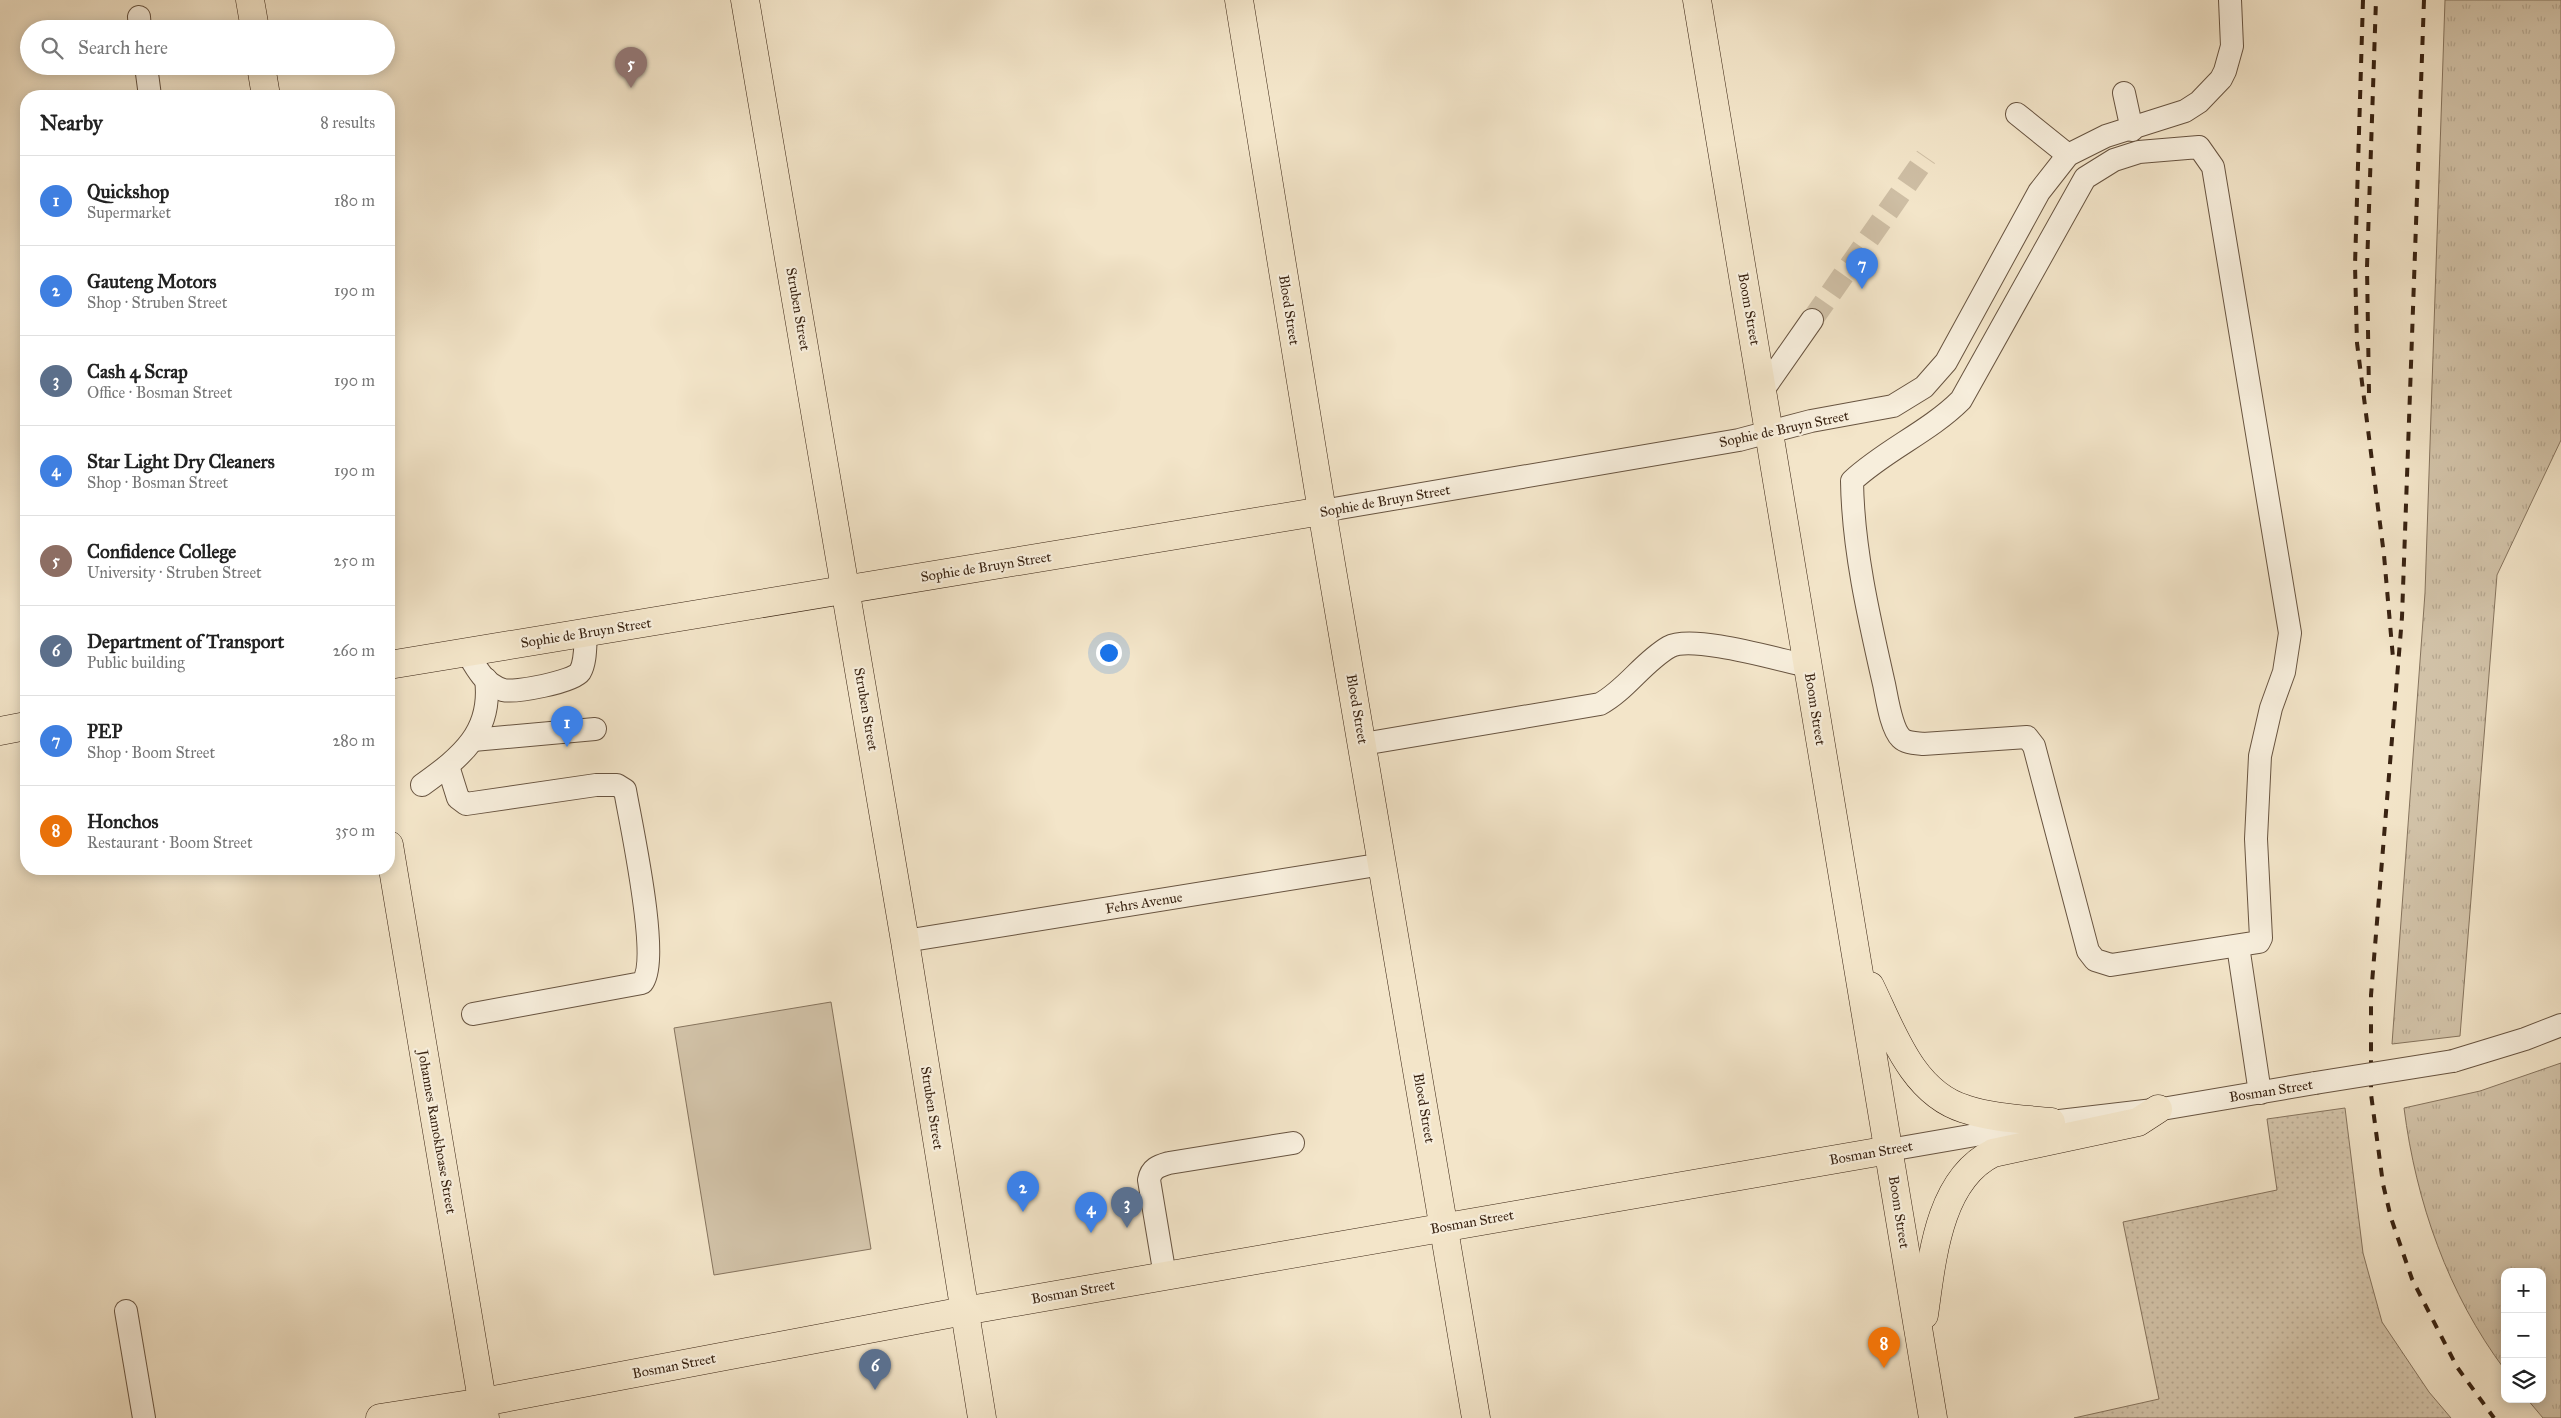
<!DOCTYPE html>
<html lang="en">
<head>
<meta charset="utf-8">
<style>
	body { margin:0; font-family:"IM FELL Great Primer",serif; background:#f6f6f6; color:#222 }
	.controls { position:absolute; right:15px; bottom:15px; display:grid; overflow:hidden; border-radius:10px; box-shadow:0 2px 12px #0003 }
	.controls button { width:45px; height:45px; display:grid; place-items:center; padding:0; border:0; border-bottom:1px solid #e0e0e0; background:#fff; color:#222; font:25px sans-serif }
	.you { position:absolute; left:1108px; top:652px; width:18px; height:18px; margin:-12px; border:4px solid #fff; border-radius:50%; background:#1a73e8; box-shadow:0 0 0 8px #1a73e833 }
	.badge { display:grid; place-items:center; width:32px; height:32px; border-radius:50%; background:#8f2418; color:#fff; font-size:16px; font-weight:700 }
	.pin { position:absolute; translate:-50% -41px; filter:drop-shadow(0 1px 2px #0008) }
	.pin::after { content:''; position:absolute; top:26px; width:18px; height:15px; background:inherit; clip-path:polygon(0 0,100% 0,50% 100%) }
	.list { margin:0; padding:0; list-style:none }
	h2 { display:flex; justify-content:space-between; align-items:center; height:65px; margin:0; padding:0 20px; font-size:21px }
	h2 small { font-size:16px; font-weight:400; color:#767676 }
	.list li { display:grid; grid-template-columns:32px 1fr auto; gap:15px; align-items:center; box-sizing:border-box; height:90px; padding:0 20px; border-top:1px solid #e0e0e0 }
	.list b { display:block; font-size:19px; white-space:nowrap }
	.list p { margin:0; font-size:16px; white-space:nowrap; color:#767676 }
	.list em { font-size:16px; font-style:normal; color:#767676 }
	.icon { flex:none; width:28px; height:28px; fill:none; stroke:currentColor; stroke-width:2; stroke-linecap:round; stroke-linejoin:round }
	.map { position:relative; flex:none; width:2561px; height:1418px; overflow:hidden }
	.search { position:absolute; background:#fff; box-shadow:0 2px 12px #0003; left:20px; top:20px; width:375px; height:55px; display:flex; align-items:center; gap:12px; box-sizing:border-box; padding:0 18px; border-radius:28px; color:#767676; font-size:19px }
	.panel { position:absolute; background:#fff; box-shadow:0 2px 12px #0003; left:20px; top:90px; width:375px; height:785px; border-radius:20px }
	.map>svg:first-child { display:block }
	.grass { fill:url(#grass-tufts); stroke:#86745e }
	.park { fill:url(#park-dots); stroke:#86745e }
	.garden { fill:#d3c4aa; stroke:#86745e }
	.lines { fill:none; stroke-linecap:round; stroke-linejoin:round }
	.minor-tunnel { stroke:#cebea4; stroke-width:22; stroke-dasharray:22 11; stroke-linecap:butt }
	.minor-casing { stroke:#685440; stroke-width:24 }
	.major-casing { stroke:#392312; stroke-width:29 }
	.minor { stroke:#f7eedc; stroke-width:22 }
	.major { stroke:#f3e5c9; stroke-width:28 }
	.rail { stroke:#392312; stroke-width:4; stroke-dasharray:9 9; stroke-linecap:butt }
	.minor-bridge-casing { stroke:#685440; stroke-width:24; stroke-linecap:butt }
	.minor-bridge { stroke:#f7eedc; stroke-width:22 }
	.labels { text-anchor:middle; dominant-baseline:central; stroke-width:4.5; stroke-linejoin:round; paint-order:stroke }
	.street-label { font-size:14px; fill:#392312; stroke:#f7eedc }
</style>
</head>
<body>
<div class="map">
<svg width="2561" height="1418" viewBox="0 0 2561 1418">
	<defs>
		<pattern id="grass-tufts" width="24" height="20" patternUnits="userSpaceOnUse" patternTransform="scale(1.25)"><rect width="24" height="20" fill="#d3c4aa"/><path d="M3 7l-1-3M5 7V3M7 7l1-3M15 17l-1-3M17 17v-4M19 17l1-3" fill="none" stroke="#b6a891"/></pattern>
		<pattern id="park-dots" width="8" height="8" patternUnits="userSpaceOnUse" patternTransform="scale(1.25)"><rect width="8" height="8" fill="#d3c4aa"/><path d="M2 2h.1M6 6h.1" fill="none" stroke="#b6a891" stroke-width="1.8" stroke-linecap="round"/></pattern>
	</defs>
	<rect width="100%" height="100%" fill="#f3e5c9"/>
	<filter id="stains"><feTurbulence type="fractalNoise" baseFrequency=".004" numOctaves="4"/><feColorMatrix values="0 0 0 0 .2 0 0 0 0 .09 0 0 0 0 .02 0 0 0 .5 -.17"/></filter>
	<radialGradient id="worn" r=".72"><stop offset=".6" stop-color="#630" stop-opacity="0"/><stop offset="1" stop-color="#630" stop-opacity=".3"/></radialGradient>
	<g class="grass">
		<path d="M 2445,0 L 2561,0 L 2561,440 L 2497,575 L 2460,1036 L 2392,1044 L 2425,593 Z"/>
		<path d="M 2561,1063 L 2561,1418 L 2543,1418 L 2527,1399 L 2542,1399 L 2542,1272 L 2505,1272 L 2505,1370 C 2448,1294 2416,1202 2404,1108 L 2480,1091 Z"/>
	</g>
	<path class="park" d="M 2345,1108 L 2363,1253 L 2382,1322 L 2429,1392 L 2451,1418 L 2074,1418 L 2159,1399 L 2123,1222 L 2277,1190 L 2267,1119 Z"/>
	<path class="garden" d="M 831,1002 L 871,1249 L 714,1275 L 674,1028 Z"/>
	<g class="lines">
		<path class="minor-tunnel" d="M 1812,320 L 1926,157"/>
		<defs>
			<g id="minor">
				<path d="M 139,17 L 140,29"/>
				<path d="M 146,66 L 150,96"/>
				<path d="M 2124,93 L 2132,130"/>
				<path d="M 2017,114 L 2068,155"/>
				<path d="M 2199,147 L 2213,167 L 2290,633 L 2284,672 L 2271,708 L 2260,756 L 2256,839 L 2261,938 L 2259,942 L 2111,965 L 2095,960 L 2088,951 L 2034,746 L 2027,737 L 1923,744 C 1916,743 1906,743 1901,738 C 1891,728 1887,698 1884,684 C 1869,618 1853,549 1852,481 C 1885,450 1929,432 1961,400 L 2085,178 L 2114,160 L 2139,152 Z"/>
				<path d="M 1763,390 L 1812,320"/>
				<path d="M 1322,511 L 1739,440 L 1811,421 L 1893,406 L 1924,387 L 1946,362 L 2039,192 L 2068,155 L 2106,136 L 2185,111 L 2199,102 L 2221,79 L 2225,71 L 2232,46 L 2230,0"/>
				<path d="M 467,652 C 476,668 484,684 503,690 C 515,693 573,682 580,672 C 586,662 585,645 586,634"/>
				<path d="M 473,740 L 595,729"/>
				<path d="M 1363,744 L 1600,704 C 1626,690 1643,662 1669,647 C 1692,634 1779,660 1808,666"/>
				<path d="M 448,766 L 458,798 L 466,804 L 596,785 L 617,785 L 625,790 C 631,825 661,960 642,983 L 473,1014"/>
				<path d="M 422,785 C 461,757 493,732 486,679"/>
				<path d="M 905,941 L 1383,864"/>
				<path d="M 2238,946 L 2260,1093"/>
				<path d="M 2453,1061 L 2525,1039 L 2561,1025"/>
				<path d="M 1889,1150 L 2051,1122 L 2162,1109 L 2315,1083"/>
				<path d="M 1165,1276 L 1149,1180 C 1151,1168 1159,1166 1169,1163 L 1293,1143"/>
				<path d="M 126,1311 L 144,1418"/>
			</g>
			<g id="major">
				<path d="M 250,0 L 255,29"/>
				<path d="M 745,0 L 905,941 L 982,1418"/>
				<path d="M 1239,0 L 1322,511 L 1476,1418"/>
				<path d="M 1697,0 L 1933,1418"/>
				<path d="M 261,66 L 266,96"/>
				<path d="M 389,665 L 1322,511"/>
				<path d="M 0,731 L 26,726"/>
				<path d="M 389,845 L 485,1418"/>
				<path d="M 1870,986 C 1892,1031 1912,1093 1965,1109 C 1992,1118 2022,1119 2051,1122"/>
				<path d="M 1924,1315 C 1932,1260 1938,1180 1993,1153 L 2138,1122 L 2158,1109"/>
				<path d="M 380,1418 L 483,1402 L 964,1311 L 1889,1150"/>
			</g>
		</defs>
		<use href="#minor" class="minor-casing"/>
		<use href="#major" class="major-casing"/>
		<use href="#minor" class="minor"/>
		<use href="#major" class="major"/>
		<g class="rail">
			<path d="M 2363,0 L 2355,265 L 2357,343 L 2384,555 L 2393,658"/>
			<path d="M 2424,0 L 2402,617 L 2371,995 L 2371,1094 L 2383,1184 L 2391,1218 L 2412,1279 L 2457,1367 L 2494,1418"/>
			<path d="M 2369,393 L 2367,267 L 2376,0"/>
		</g>
		<defs>
			<path id="minor-bridge" d="M 2315,1083 L 2453,1061"/>
		</defs>
		<use href="#minor-bridge" class="minor-bridge-casing"/>
		<use href="#minor-bridge" class="minor-bridge"/>
	</g>
	<g class="labels">
		<g class="street-label">
			<text transform="translate(798 309) rotate(80)">Struben Street</text>
			<text transform="translate(1749 309) rotate(80)">Boom Street</text>
			<text transform="translate(1289 310) rotate(81)">Bloed Street</text>
			<text transform="translate(1784 429) rotate(-12)">Sophie de Bruyn Street</text>
			<text transform="translate(1385 501) rotate(-10)">Sophie de Bruyn Street</text>
			<text transform="translate(986 567) rotate(-9)">Sophie de Bruyn Street</text>
			<text transform="translate(586 633) rotate(-9)">Sophie de Bruyn Street</text>
			<text transform="translate(866 709) rotate(80)">Struben Street</text>
			<text transform="translate(1357 709) rotate(80)">Bloed Street</text>
			<text transform="translate(1815 709) rotate(81)">Boom Street</text>
			<text transform="translate(1144 903) rotate(-9)">Fehrs Avenue</text>
			<text transform="translate(2271 1091) rotate(-9)">Bosman Street</text>
			<text transform="translate(932 1108) rotate(81)">Struben Street</text>
			<text transform="translate(1424 1108) rotate(80)">Bloed Street</text>
			<text transform="translate(437 1132) rotate(80)">Johannes Ramokhoase Street</text>
			<text transform="translate(1871 1153) rotate(-10)">Bosman Street</text>
			<text transform="translate(1899 1212) rotate(81)">Boom Street</text>
			<text transform="translate(1472 1222) rotate(-10)">Bosman Street</text>
			<text transform="translate(1073 1292) rotate(-10)">Bosman Street</text>
			<text transform="translate(674 1366) rotate(-11)">Bosman Street</text>
		</g>
	</g>
	<rect width="100%" height="100%" filter="url(#stains)"/>
	<rect width="100%" height="100%" fill="url(#worn)"/>
</svg>
<div class="controls">
<button>+</button>
<button>−</button>
<button><svg class="icon" aria-label="layers" viewBox="0 0 24 24"><path d="M12 4l9 5-9 5-9-5zM3 14l9 5 9-5"/></svg></button>
</div>
<div class="you"></div>
<div class="pin badge" style="left:567px;top:747px;background:#3f7fe0">1</div>
<div class="pin badge" style="left:1023px;top:1212px;background:#3f7fe0">2</div>
<div class="pin badge" style="left:1127px;top:1228px;background:#5c6f8a">3</div>
<div class="pin badge" style="left:1091px;top:1233px;background:#3f7fe0">4</div>
<div class="pin badge" style="left:631px;top:88px;background:#8d6e63">5</div>
<div class="pin badge" style="left:875px;top:1390px;background:#5c6f8a">6</div>
<div class="pin badge" style="left:1862px;top:289px;background:#3f7fe0">7</div>
<div class="pin badge" style="left:1884px;top:1368px;background:#e8710a">8</div>
<div class="search"><svg class="icon" aria-label="search" viewBox="0 0 24 24"><circle cx="10" cy="10" r="6"/><path d="M15 15l6 6"/></svg>Search here</div>
<section class="panel">
<h2>Nearby<small>8 results</small></h2>
<ul class="list">
<li><span class="badge" style="background:#3f7fe0">1</span><div><b>Quickshop</b><p>Supermarket</p></div><em>180 m</em></li>
<li><span class="badge" style="background:#3f7fe0">2</span><div><b>Gauteng Motors</b><p>Shop · Struben Street</p></div><em>190 m</em></li>
<li><span class="badge" style="background:#5c6f8a">3</span><div><b>Cash 4 Scrap</b><p>Office · Bosman Street</p></div><em>190 m</em></li>
<li><span class="badge" style="background:#3f7fe0">4</span><div><b>Star Light Dry Cleaners</b><p>Shop · Bosman Street</p></div><em>190 m</em></li>
<li><span class="badge" style="background:#8d6e63">5</span><div><b>Confidence College</b><p>University · Struben Street</p></div><em>250 m</em></li>
<li><span class="badge" style="background:#5c6f8a">6</span><div><b>Department of Transport</b><p>Public building</p></div><em>260 m</em></li>
<li><span class="badge" style="background:#3f7fe0">7</span><div><b>PEP</b><p>Shop · Boom Street</p></div><em>280 m</em></li>
<li><span class="badge" style="background:#e8710a">8</span><div><b>Honchos</b><p>Restaurant · Boom Street</p></div><em>350 m</em></li>
</ul>
</section>
</div>
</body>
</html>
